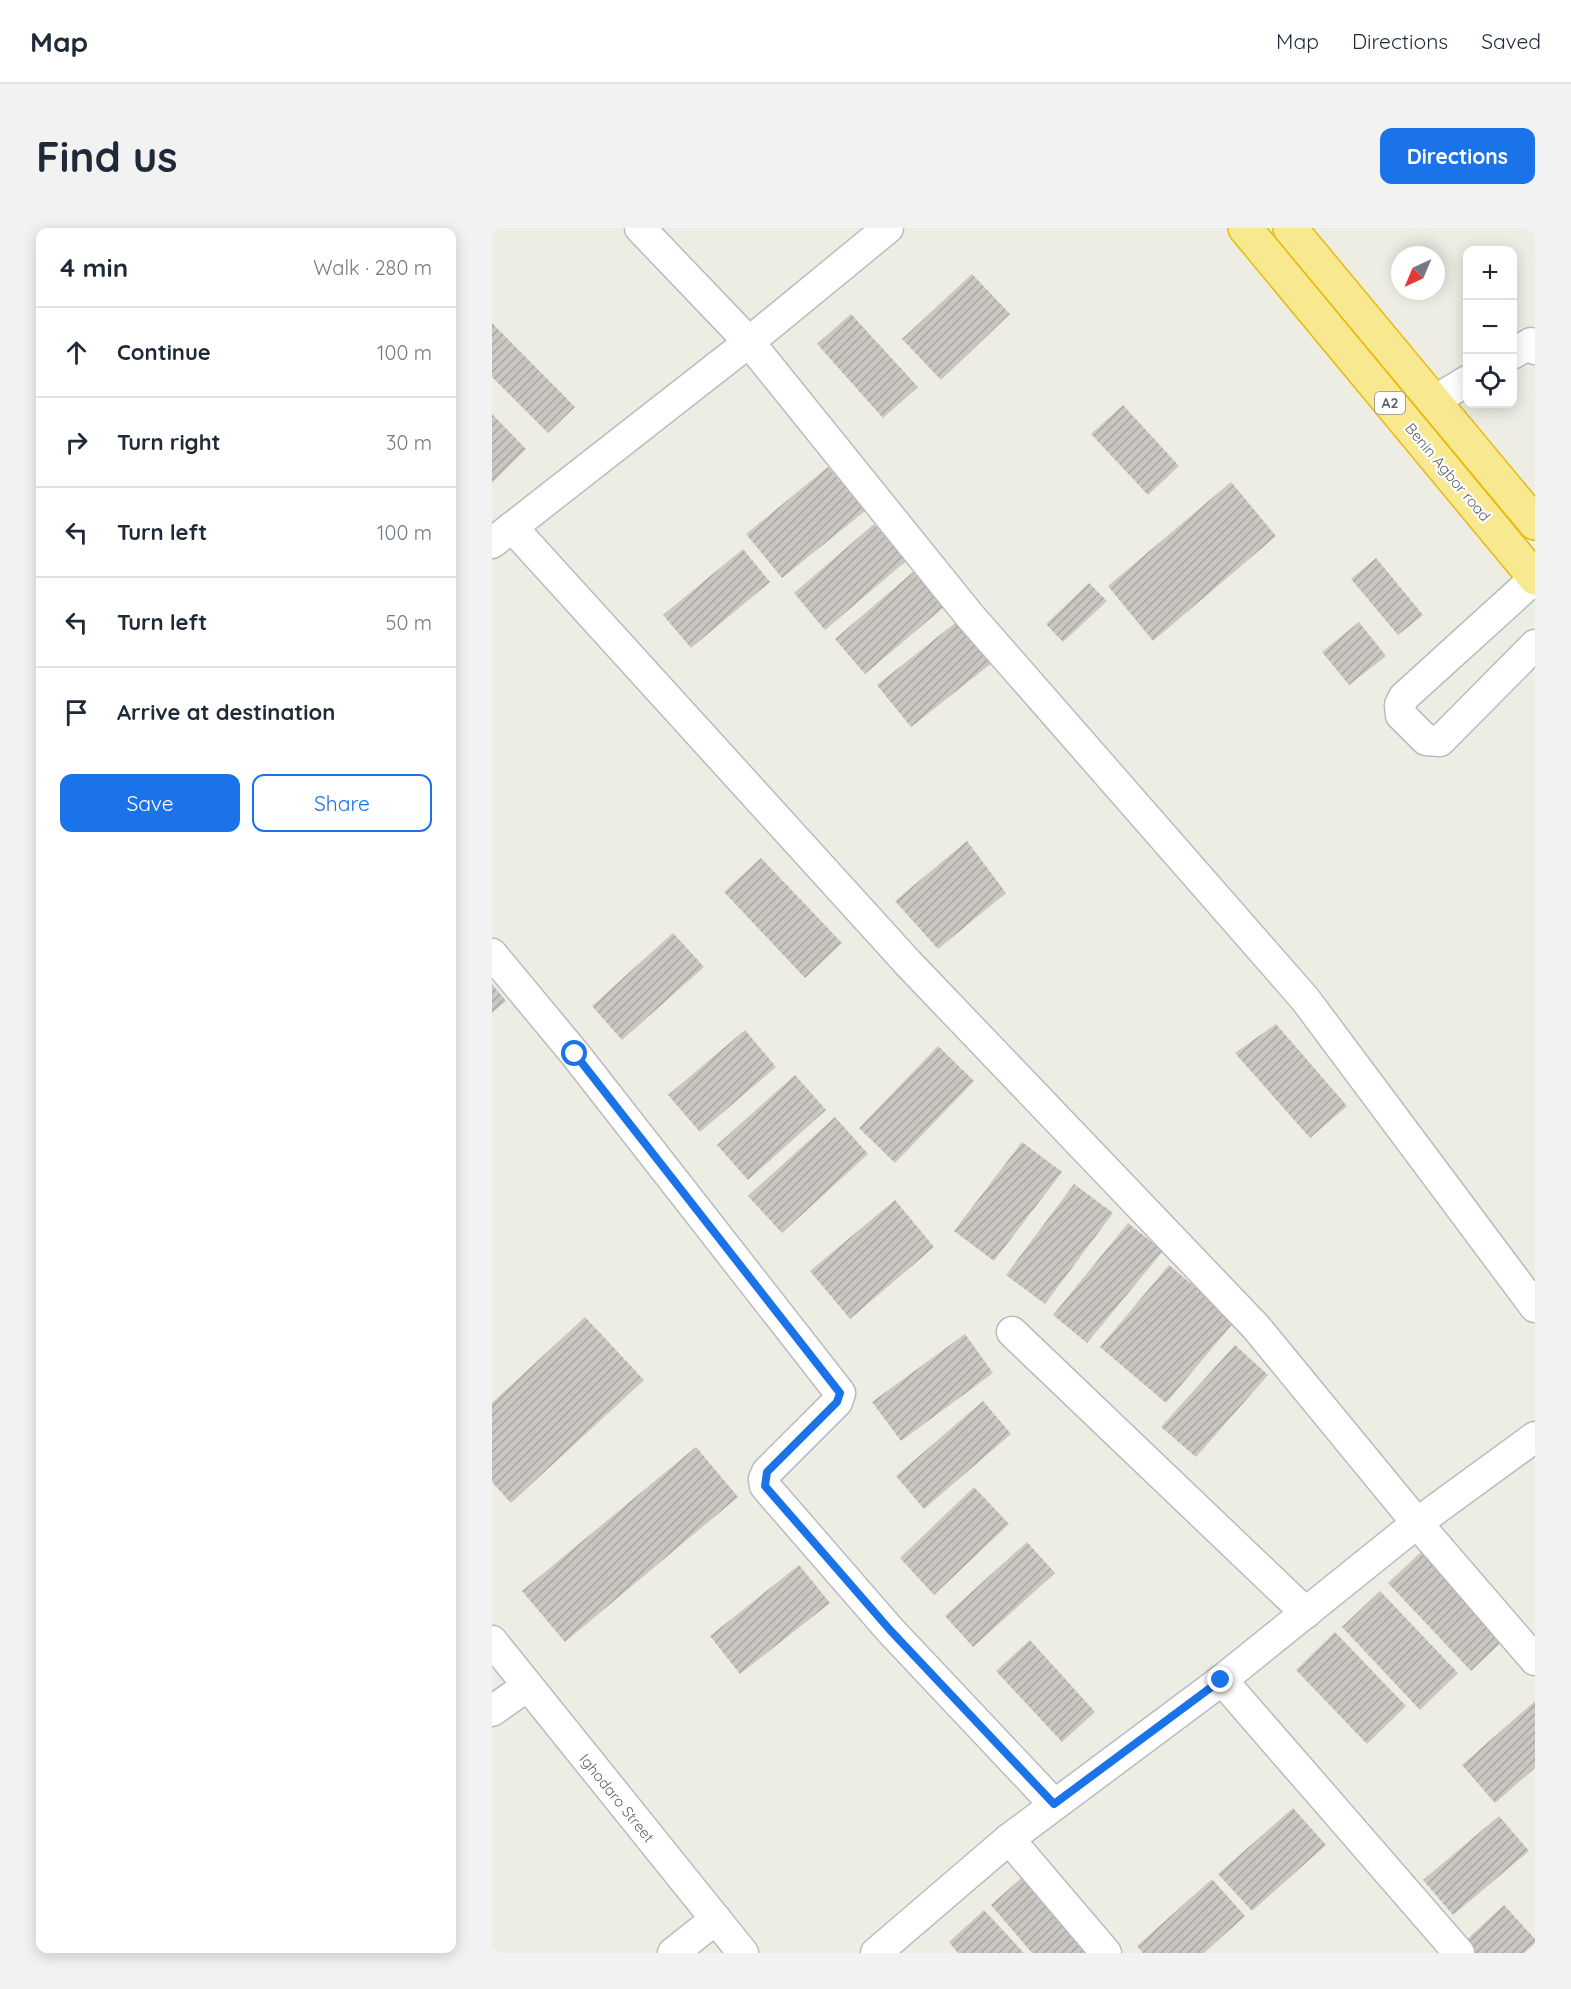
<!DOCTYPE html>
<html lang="en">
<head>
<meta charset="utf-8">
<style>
	body { margin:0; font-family:Quicksand,sans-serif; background:#f2f2f3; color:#1f2937 }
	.controls { position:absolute; right:18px; top:18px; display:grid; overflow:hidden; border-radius:12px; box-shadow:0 3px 15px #0003 }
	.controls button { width:54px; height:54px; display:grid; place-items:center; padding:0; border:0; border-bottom:2px solid #e0e1e3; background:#fff; color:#1f2937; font:30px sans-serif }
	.compass { position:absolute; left:899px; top:18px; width:54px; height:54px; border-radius:50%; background:#fff; box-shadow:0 3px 15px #0003; rotate:224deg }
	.stop { position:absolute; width:18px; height:18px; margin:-14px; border:4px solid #1a73e8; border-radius:50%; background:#fff }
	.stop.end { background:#1a73e8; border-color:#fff; box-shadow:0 2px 6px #0008 }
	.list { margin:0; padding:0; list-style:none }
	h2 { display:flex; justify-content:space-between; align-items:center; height:78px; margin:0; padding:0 24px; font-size:26px }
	h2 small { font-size:20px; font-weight:400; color:#747a83 }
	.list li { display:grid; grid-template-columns:39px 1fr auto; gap:18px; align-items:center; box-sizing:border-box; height:90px; padding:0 24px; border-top:2px solid #e0e1e3 }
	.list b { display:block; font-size:22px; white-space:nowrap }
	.list em { font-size:20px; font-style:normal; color:#747a83 }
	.actions { display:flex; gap:12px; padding:18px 24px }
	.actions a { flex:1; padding:14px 0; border:2px solid #1a73e8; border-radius:12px; text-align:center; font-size:21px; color:#1a73e8 }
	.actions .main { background:#1a73e8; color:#fff }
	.icon { flex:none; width:33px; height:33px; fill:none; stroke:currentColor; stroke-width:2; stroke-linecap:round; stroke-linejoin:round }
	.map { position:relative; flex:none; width:1043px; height:1725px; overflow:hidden; border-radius:12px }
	header { display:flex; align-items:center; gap:36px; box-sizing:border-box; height:84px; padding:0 30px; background:#fff; border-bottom:2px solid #e0e1e3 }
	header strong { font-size:28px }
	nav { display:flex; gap:33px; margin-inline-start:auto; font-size:21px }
	.intro { display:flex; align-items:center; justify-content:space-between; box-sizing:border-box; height:144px; padding:0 36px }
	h1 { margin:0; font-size:42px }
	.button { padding:15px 27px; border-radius:12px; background:#1a73e8; color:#fff; font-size:21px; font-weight:700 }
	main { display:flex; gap:36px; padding:0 36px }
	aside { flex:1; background:#fff; border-radius:12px; box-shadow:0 3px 15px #0003 }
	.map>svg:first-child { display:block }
	.building { fill:url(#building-hatch) }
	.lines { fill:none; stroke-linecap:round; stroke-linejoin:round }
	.minor-casing { stroke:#b9bbc0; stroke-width:33 }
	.highway-casing { stroke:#e9ba0a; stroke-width:36 }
	.minor { stroke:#fff; stroke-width:30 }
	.highway { stroke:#f8e991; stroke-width:33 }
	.route { stroke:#1a73e8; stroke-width:8 }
	.labels { text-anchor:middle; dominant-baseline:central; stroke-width:4.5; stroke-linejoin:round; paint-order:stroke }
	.shield { fill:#fff; stroke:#8d8f92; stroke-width:1.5 }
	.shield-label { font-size:14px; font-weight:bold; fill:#5c5f64 }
	.street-label { font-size:15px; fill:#5c5f64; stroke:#fff }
</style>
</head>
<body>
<header>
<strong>Map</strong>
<nav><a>Map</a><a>Directions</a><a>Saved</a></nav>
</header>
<div class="intro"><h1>Find us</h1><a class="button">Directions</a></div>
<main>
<aside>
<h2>4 min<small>Walk · 280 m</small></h2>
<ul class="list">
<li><svg class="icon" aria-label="ahead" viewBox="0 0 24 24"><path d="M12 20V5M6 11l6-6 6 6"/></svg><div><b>Continue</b></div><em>100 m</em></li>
<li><svg class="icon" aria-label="right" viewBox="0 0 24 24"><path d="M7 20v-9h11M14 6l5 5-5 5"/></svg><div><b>Turn right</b></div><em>30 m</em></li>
<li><svg class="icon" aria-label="left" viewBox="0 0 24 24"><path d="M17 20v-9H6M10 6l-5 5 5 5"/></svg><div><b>Turn left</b></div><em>100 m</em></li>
<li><svg class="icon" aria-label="left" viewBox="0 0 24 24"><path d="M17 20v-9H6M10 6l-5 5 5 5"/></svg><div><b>Turn left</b></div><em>50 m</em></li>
<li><svg class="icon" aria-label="arrive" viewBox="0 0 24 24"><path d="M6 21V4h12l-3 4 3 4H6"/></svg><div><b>Arrive at destination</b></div></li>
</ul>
<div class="actions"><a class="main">Save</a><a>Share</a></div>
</aside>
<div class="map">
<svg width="1043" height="1725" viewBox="0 0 1043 1725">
	<defs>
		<pattern id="building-hatch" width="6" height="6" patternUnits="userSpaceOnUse" patternTransform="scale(1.5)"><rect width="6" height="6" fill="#cac7c2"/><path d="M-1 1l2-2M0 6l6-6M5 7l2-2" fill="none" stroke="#a7a5a1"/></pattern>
	</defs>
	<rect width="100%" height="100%" fill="#eeede4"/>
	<g class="building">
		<path d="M 480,46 L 518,86 L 449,152 L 410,111 Z"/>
		<path d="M 359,86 L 426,159 L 391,190 L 325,116 Z"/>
		<path d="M 0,95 L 83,179 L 56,205 L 0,149 Z"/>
		<path d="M 631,177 L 687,238 L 656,267 L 599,206 Z"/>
		<path d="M 0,186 L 34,221 L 0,255 Z"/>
		<path d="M 336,239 L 373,283 L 290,350 L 254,306 Z"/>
		<path d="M 739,254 L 784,308 L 661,413 L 616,358 Z"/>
		<path d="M 382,296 L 414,333 L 333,402 L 302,365 Z"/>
		<path d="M 251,321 L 278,354 L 199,420 L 171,387 Z"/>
		<path d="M 884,330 L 931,387 L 906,407 L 859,351 Z"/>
		<path d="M 421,344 L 452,379 L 373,446 L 343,411 Z"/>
		<path d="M 597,355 L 615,373 L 571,414 L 554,396 Z"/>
		<path d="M 467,392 L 501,434 L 419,499 L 385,457 Z"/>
		<path d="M 867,394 L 894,428 L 857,457 L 830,424 Z"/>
		<path d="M 475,613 L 514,665 L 446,721 L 403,673 Z"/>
		<path d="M 269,630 L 350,715 L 313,750 L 232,664 Z"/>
		<path d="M 181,705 L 212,739 L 130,812 L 100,778 Z"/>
		<path d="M 0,756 L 14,773 L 0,785 Z"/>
		<path d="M 784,796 L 855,878 L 818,910 L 743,825 Z"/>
		<path d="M 253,802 L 284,839 L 208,904 L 176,867 Z"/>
		<path d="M 446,818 L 482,853 L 403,935 L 367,900 Z"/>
		<path d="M 303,847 L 334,882 L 256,952 L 225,917 Z"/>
		<path d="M 343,889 L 376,926 L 290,1005 L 256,968 Z"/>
		<path d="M 530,914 L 570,944 L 502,1033 L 462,1003 Z"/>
		<path d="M 582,956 L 621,985 L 553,1076 L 514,1047 Z"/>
		<path d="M 403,972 L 442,1019 L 358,1091 L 318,1043 Z"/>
		<path d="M 636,995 L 671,1023 L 595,1115 L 561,1087 Z"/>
		<path d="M 677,1037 L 743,1093 L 674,1175 L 608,1119 Z"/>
		<path d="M 93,1089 L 152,1152 L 19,1275 L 0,1254 L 0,1175 Z"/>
		<path d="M 473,1106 L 501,1145 L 409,1213 L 380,1174 Z"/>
		<path d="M 743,1117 L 776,1147 L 704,1229 L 669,1199 Z"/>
		<path d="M 491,1173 L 519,1206 L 432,1281 L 404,1248 Z"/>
		<path d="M 204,1219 L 246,1269 L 73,1414 L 30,1363 Z"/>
		<path d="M 482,1259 L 517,1296 L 442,1367 L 408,1330 Z"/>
		<path d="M 535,1314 L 563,1345 L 481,1419 L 453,1388 Z"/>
		<path d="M 930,1323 L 1013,1411 L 979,1443 L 896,1355 Z"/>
		<path d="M 307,1337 L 338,1375 L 248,1446 L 218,1408 Z"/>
		<path d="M 888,1363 L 966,1445 L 928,1482 L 850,1399 Z"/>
		<path d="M 843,1404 L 914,1478 L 875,1516 L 804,1442 Z"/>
		<path d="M 538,1412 L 603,1484 L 570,1514 L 504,1443 Z"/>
		<path d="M 1043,1473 L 1043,1540 L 1003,1575 L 970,1537 Z"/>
		<path d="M 801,1580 L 834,1617 L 760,1683 L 726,1646 Z"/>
		<path d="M 1007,1588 L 1037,1623 L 961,1687 L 931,1652 Z"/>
		<path d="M 534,1646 L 603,1725 L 540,1725 L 499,1677 Z"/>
		<path d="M 720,1651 L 753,1688 L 712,1725 L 651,1725 L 645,1718 Z"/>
		<path d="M 1012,1677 L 1043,1711 L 1043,1715 L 1032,1725 L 980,1725 L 971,1715 Z"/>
		<path d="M 492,1682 L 532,1725 L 466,1725 L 457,1714 Z"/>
	</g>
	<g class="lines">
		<defs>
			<g id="minor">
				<path d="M 148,0 L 257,114 L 478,388 L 813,771 L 1043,1079"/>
				<path d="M 1020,126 L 1039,115 L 1043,121"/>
				<path d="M 942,173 L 975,153"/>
				<path d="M 20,299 L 416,735 L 764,1099 L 925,1295 L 1043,1432"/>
				<path d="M 0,315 L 257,114 L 396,0"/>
				<path d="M 1043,350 L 912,469 L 908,477 L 909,487 L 934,512 L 948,513 L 1043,417"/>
				<path d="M 0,726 L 83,826 L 348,1165 L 345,1174 L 275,1244 L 272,1251 L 273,1258 L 398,1402 L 562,1576"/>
				<path d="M 520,1104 L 814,1385"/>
				<path d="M 0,1413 L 251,1725"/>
				<path d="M 730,1452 L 967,1725"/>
				<path d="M 0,1483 L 34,1459"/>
				<path d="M 517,1611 L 614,1725"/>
				<path d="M 181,1725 L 224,1691"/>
				<path d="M 384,1725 L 517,1611 L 730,1452 L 925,1295 L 1043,1209"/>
			</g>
			<g id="highway">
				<path d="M 753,0 L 1043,350"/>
				<path d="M 798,0 L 1043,295"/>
			</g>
		</defs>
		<use href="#minor" class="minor-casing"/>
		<use href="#highway" class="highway-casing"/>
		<use href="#minor" class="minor"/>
		<use href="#highway" class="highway"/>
	</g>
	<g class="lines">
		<path class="route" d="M 83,826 L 348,1165 L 345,1174 L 275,1244 L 273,1258 L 398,1402 L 562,1576 L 729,1452"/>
	</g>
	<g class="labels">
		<rect class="shield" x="883" y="164" width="30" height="22" rx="4.5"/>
		<g class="shield-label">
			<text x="898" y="175">A2</text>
		</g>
		<g class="street-label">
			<text transform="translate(956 244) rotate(50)">Benin Agbor road</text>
			<text transform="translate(125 1570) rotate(51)">Ighodaro Street</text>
		</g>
	</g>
</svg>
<div class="controls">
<button>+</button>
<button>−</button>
<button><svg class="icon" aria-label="locate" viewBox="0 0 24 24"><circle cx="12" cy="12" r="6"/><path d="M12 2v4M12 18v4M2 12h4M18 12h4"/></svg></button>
</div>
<svg class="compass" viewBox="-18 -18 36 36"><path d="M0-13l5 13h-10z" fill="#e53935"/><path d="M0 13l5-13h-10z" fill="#747a83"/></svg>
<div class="stop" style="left:83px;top:826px"></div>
<div class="stop end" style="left:729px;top:1452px"></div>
</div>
</main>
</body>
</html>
